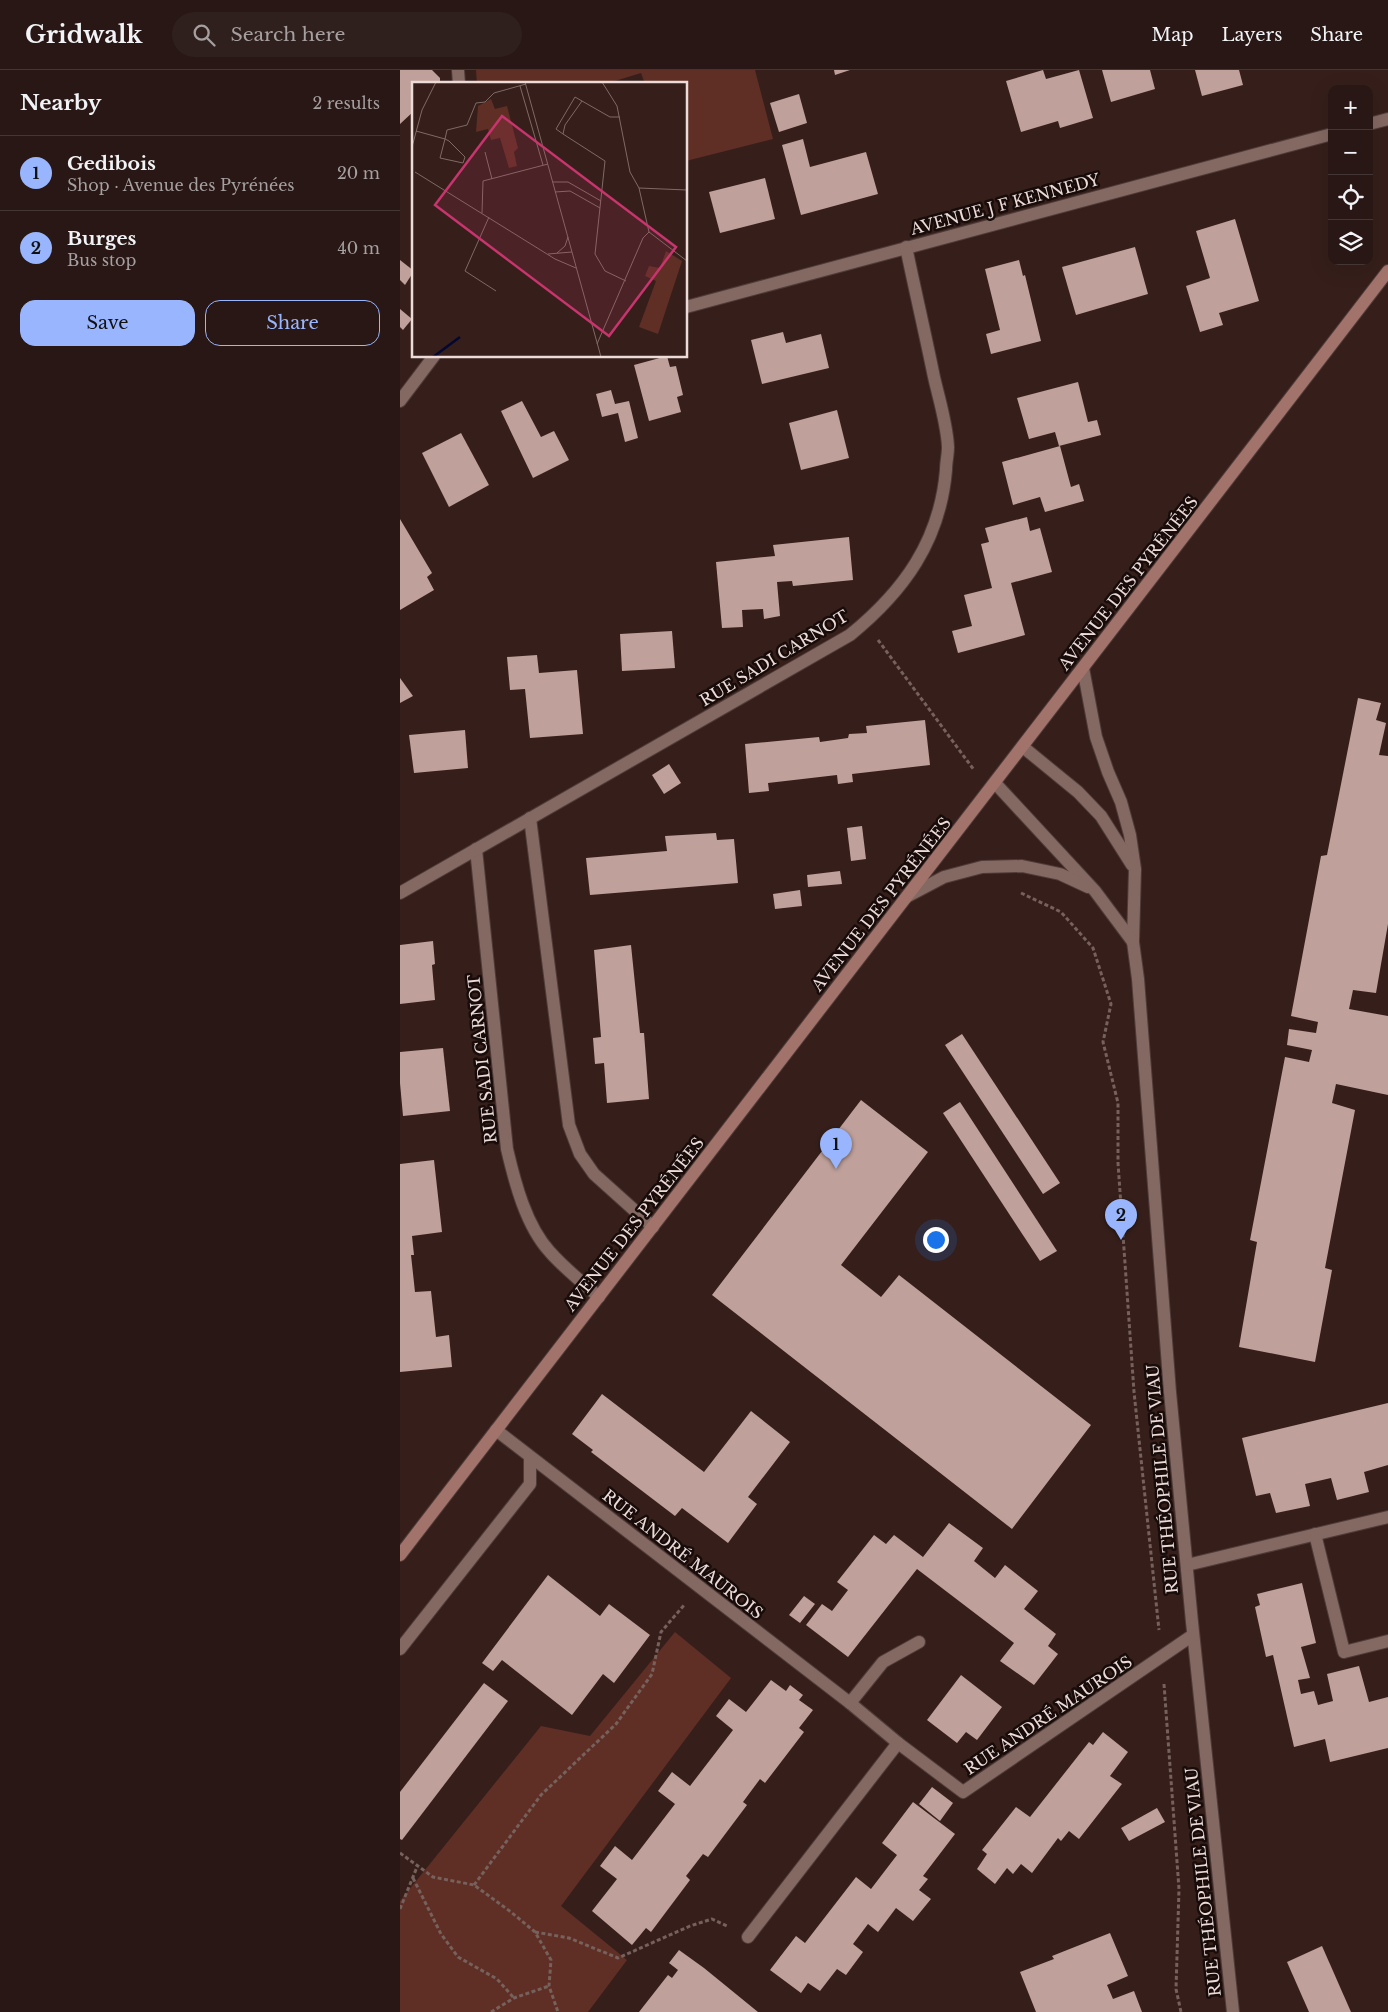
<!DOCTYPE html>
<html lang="en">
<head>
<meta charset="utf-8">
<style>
	body { margin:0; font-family:"Libre Baskerville",serif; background:#30201d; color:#f1f3f6 }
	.controls { position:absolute; right:15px; top:15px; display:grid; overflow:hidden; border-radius:10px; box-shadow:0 5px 20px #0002 }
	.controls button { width:45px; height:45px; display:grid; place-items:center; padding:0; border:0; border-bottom:1px solid #443634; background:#281714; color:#f1f3f6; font:25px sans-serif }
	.you { position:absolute; left:535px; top:1169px; width:18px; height:18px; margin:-12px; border:4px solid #fff; border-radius:50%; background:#1a73e8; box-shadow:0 0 0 8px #1a73e833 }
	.badge { display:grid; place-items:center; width:32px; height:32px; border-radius:50%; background:#99b5fd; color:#111; font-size:16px; font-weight:700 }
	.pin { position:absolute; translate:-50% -41px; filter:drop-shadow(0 1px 2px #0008) }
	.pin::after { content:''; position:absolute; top:26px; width:18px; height:15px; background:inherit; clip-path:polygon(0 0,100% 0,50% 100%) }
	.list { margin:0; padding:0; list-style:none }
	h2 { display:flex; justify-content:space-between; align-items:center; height:65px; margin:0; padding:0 20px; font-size:21px }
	h2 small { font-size:16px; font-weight:400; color:#a59fa0 }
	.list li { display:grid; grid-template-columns:32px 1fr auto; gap:15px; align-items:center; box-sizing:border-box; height:75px; padding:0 20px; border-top:1px solid #443634 }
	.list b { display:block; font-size:19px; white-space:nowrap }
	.list p { margin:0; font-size:16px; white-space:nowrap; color:#a59fa0 }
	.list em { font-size:16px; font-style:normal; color:#a59fa0 }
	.actions { display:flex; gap:10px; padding:15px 20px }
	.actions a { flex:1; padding:11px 0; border:1px solid #99b5fd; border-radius:15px; text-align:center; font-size:18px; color:#99b5fd }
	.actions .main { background:#99b5fd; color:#111 }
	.icon { flex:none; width:28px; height:28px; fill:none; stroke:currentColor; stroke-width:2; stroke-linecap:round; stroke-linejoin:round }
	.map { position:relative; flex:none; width:988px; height:1942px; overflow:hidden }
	header { display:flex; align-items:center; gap:30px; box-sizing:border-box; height:70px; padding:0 25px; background:#281714; border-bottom:1px solid #443634 }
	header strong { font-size:24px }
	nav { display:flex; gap:28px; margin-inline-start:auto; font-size:18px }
	.search { width:350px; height:45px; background:#30201d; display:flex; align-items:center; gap:12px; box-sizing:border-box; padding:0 18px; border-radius:28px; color:#a59fa0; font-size:19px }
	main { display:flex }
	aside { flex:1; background:#281714 }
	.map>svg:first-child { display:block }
	.green { fill:#5f2e24 }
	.building { fill:#bfa09a }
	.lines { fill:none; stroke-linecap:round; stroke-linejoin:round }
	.service-casing { stroke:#4f3b38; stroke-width:14 }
	.minor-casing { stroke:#4f3b38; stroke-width:14 }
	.secondary-casing { stroke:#4f3b38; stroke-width:14 }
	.path { stroke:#76615d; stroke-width:3; stroke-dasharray:4 2.5; stroke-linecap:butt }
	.service { stroke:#846862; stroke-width:12 }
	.minor { stroke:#846862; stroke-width:12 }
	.secondary { stroke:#a2736a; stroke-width:12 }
	.labels { text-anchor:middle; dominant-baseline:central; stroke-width:5; stroke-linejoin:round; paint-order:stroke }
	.street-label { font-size:16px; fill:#ecdbd8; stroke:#170c0a }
	.inset-river { fill:none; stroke:#030733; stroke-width:2.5 }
	.inset-road { fill:none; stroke:#7f6a66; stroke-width:1 }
	.view { fill:#c8356e; fill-opacity:0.15; stroke:#c8356e; stroke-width:2.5 }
	.inset-edge { fill:none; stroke:#ecdbd8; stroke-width:2.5 }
</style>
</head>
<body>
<header>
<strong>Gridwalk</strong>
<div class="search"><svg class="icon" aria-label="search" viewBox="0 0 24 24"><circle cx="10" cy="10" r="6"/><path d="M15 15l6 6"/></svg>Search here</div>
<nav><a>Map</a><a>Layers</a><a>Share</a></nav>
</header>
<main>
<aside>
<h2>Nearby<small>2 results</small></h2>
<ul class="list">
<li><span class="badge">1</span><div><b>Gedibois</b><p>Shop · Avenue des Pyrénées</p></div><em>20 m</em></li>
<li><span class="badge">2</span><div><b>Burges</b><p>Bus stop</p></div><em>40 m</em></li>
</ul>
<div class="actions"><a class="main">Save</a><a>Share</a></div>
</aside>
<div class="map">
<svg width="988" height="1942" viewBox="0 0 988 1942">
	<rect width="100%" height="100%" fill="#361f1a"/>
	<g class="green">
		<path d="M 76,0 L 355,0 L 373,69 L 286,91 L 286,14 L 245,14 L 241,3 L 205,14 L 77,14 Z"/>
		<path d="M 275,1562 L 331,1608 L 161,1836 L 227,1890 L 188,1942 L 0,1942 L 0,1831 L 141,1656 L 190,1666 Z"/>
	</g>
	<g class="building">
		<path d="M 0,0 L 32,0 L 40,8 L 40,14 L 14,14 L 14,41 L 0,54 Z"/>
		<path d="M 434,0 L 450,0 L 435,5 Z"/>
		<path d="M 643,0 L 646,9 L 679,0 L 693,48 L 660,58 L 658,51 L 621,62 L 606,11 Z"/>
		<path d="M 702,0 L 750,0 L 755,19 L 711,32 Z"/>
		<path d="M 795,0 L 839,0 L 843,15 L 802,26 Z"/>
		<path d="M 399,24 L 407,53 L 379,62 L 370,33 Z"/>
		<path d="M 403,69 L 410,97 L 466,82 L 478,124 L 401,145 L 382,75 Z"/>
		<path d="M 365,108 L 375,149 L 320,163 L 309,122 Z"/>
		<path d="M 835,149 L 859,231 L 819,243 L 823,255 L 800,262 L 786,216 L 810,208 L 796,161 Z"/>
		<path d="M 735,177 L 748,224 L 676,245 L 662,197 Z"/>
		<path d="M 0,190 L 14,201 L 5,215 L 0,210 Z"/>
		<path d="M 619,190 L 623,206 L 625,205 L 641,271 L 591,284 L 586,264 L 600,260 L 585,199 Z"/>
		<path d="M 0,239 L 12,249 L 3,260 L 0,257 Z"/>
		<path d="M 383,262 L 386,273 L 421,264 L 429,298 L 362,314 L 351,270 Z"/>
		<path d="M 267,286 L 270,297 L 276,296 L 283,325 L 277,327 L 281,342 L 249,351 L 234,295 Z"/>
		<path d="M 678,312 L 688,352 L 697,350 L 701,365 L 659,376 L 655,362 L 629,369 L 617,328 Z"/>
		<path d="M 211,320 L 215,334 L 229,331 L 238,368 L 225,372 L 218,343 L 202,347 L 196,324 Z"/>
		<path d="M 122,331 L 141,367 L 154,361 L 169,390 L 133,408 L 101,341 Z"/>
		<path d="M 437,340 L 449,388 L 401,400 L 389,353 Z"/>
		<path d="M 61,363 L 89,415 L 49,437 L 22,383 Z"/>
		<path d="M 660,376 L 671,417 L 679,414 L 684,431 L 645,442 L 640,427 L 613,435 L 602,392 Z"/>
		<path d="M 627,447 L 630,461 L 640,458 L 652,502 L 611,513 L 625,565 L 558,583 L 552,561 L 572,556 L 564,525 L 592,518 L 581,474 L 589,472 L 585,458 Z"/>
		<path d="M 0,449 L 32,503 L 27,507 L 34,520 L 0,540 Z"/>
		<path d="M 449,467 L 453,510 L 393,516 L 392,511 L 377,512 L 380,546 L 364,549 L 363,539 L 342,540 L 343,557 L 322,558 L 316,492 L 375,486 L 373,475 Z"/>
		<path d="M 272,561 L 275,598 L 222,601 L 220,564 Z"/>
		<path d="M 137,585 L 139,603 L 177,600 L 183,664 L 130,668 L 125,619 L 110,620 L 107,587 Z"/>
		<path d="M 0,608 L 13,626 L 0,633 Z"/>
		<path d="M 958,628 L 981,633 L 976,650 L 986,653 L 979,685 L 988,686 L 988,854 L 976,923 L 953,920 L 949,939 L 988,946 L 988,1025 L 936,1014 L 932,1033 L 955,1040 L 925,1198 L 932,1200 L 915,1292 L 839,1277 L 857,1172 L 850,1170 L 885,987 L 909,992 L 912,980 L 887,975 L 889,959 L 916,963 L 918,952 L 891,946 L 921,786 L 927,785 Z"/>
		<path d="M 525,650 L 530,695 L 452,704 L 453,712 L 438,714 L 437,705 L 368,713 L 369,721 L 349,723 L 345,674 L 419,667 L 420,672 L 448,668 L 449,664 L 467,663 L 466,656 Z"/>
		<path d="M 65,660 L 68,698 L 14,703 L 9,665 Z"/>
		<path d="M 269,694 L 281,713 L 264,724 L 252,705 Z"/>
		<path d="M 462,756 L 466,789 L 451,791 L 447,758 Z"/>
		<path d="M 316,763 L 317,770 L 334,769 L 338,813 L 190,825 L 186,788 L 267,781 L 265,766 Z"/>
		<path d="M 440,801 L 442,814 L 408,817 L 407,805 Z"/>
		<path d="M 400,820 L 402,836 L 375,839 L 373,824 Z"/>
		<path d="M 33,871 L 35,894 L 32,895 L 35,930 L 0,934 L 0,875 Z"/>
		<path d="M 231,875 L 240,963 L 244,963 L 249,1029 L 207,1033 L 204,993 L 195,994 L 193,968 L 201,967 L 194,880 Z"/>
		<path d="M 562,964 L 660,1113 L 643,1124 L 545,975 Z"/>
		<path d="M 43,978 L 50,1041 L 3,1046 L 0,1013 L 0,982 Z"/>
		<path d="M 461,1030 L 528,1082 L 441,1195 L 481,1227 L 499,1205 L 691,1355 L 612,1459 L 312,1225 Z"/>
		<path d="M 560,1032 L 657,1181 L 640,1191 L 543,1043 Z"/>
		<path d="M 34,1090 L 42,1162 L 12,1166 L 14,1185 L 11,1185 L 15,1222 L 31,1221 L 36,1267 L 49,1265 L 52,1297 L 0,1302 L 0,1094 Z"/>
		<path d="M 202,1324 L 304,1402 L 351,1341 L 390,1372 L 348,1427 L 357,1434 L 328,1473 L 282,1438 L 275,1446 L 191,1382 L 193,1380 L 172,1364 Z"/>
		<path d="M 988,1333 L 988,1395 L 964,1402 L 969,1422 L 937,1430 L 931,1408 L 905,1414 L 910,1436 L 876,1443 L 870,1423 L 856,1426 L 842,1368 Z"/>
		<path d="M 549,1453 L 583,1478 L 574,1491 L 595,1508 L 605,1495 L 638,1521 L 624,1539 L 656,1564 L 648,1576 L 658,1584 L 634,1615 L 600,1591 L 614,1573 L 517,1499 L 448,1587 L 406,1555 L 422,1534 L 432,1541 L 448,1520 L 437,1512 L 474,1465 L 486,1474 L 494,1465 L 523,1487 Z"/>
		<path d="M 148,1505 L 200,1546 L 209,1534 L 250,1565 L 214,1613 L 203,1604 L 172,1645 L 102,1590 L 93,1601 L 82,1593 Z"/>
		<path d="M 902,1513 L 916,1573 L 901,1577 L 910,1608 L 898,1610 L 901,1624 L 914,1621 L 918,1635 L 933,1631 L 927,1604 L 959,1596 L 969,1632 L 988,1627 L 988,1678 L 930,1692 L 925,1669 L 894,1677 L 873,1585 L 866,1587 L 855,1537 L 860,1535 L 857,1524 Z"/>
		<path d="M 404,1526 L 415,1534 L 400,1553 L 389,1545 Z"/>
		<path d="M 561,1605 L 602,1637 L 577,1670 L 566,1662 L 557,1673 L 527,1650 Z"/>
		<path d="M 371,1610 L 386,1621 L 390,1615 L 403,1625 L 399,1630 L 413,1640 L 399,1658 L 404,1662 L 365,1713 L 360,1709 L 343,1732 L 347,1735 L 308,1787 L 303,1784 L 286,1806 L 290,1810 L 251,1862 L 246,1858 L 232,1875 L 192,1841 L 217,1809 L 200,1796 L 215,1776 L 232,1790 L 275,1734 L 258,1721 L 272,1702 L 290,1716 L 333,1660 L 316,1646 L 329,1629 L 346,1642 Z"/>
		<path d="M 84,1613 L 108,1631 L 2,1770 L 0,1769 L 0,1722 Z"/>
		<path d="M 703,1662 L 728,1682 L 710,1706 L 722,1714 L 679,1769 L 669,1761 L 661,1771 L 658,1768 L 632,1803 L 621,1794 L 613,1804 L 607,1798 L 595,1814 L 577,1799 L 587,1784 L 582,1780 L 616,1737 L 630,1747 L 689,1672 L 693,1675 Z"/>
		<path d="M 532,1717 L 553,1733 L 540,1751 L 519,1734 Z"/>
		<path d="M 513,1732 L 555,1764 L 523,1806 L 528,1809 L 519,1820 L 531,1829 L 513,1851 L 496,1838 L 478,1862 L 468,1854 L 453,1874 L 463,1882 L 446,1905 L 437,1899 L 420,1921 L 408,1913 L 401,1923 L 370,1900 L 396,1866 L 405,1873 L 456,1807 L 471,1819 L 497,1785 L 482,1773 Z"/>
		<path d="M 757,1738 L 765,1752 L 729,1771 L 721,1758 Z"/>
		<path d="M 710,1863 L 728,1906 L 707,1915 L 713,1929 L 734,1921 L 742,1942 L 636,1942 L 620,1902 L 654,1889 L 652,1886 Z"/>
		<path d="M 922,1876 L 951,1942 L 909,1942 L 887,1892 Z"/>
		<path d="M 279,1880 L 304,1898 L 358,1942 L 239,1942 L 268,1905 L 272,1908 L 278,1900 L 269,1893 Z"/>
	</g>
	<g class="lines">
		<defs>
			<path id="service" d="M 915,1464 L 944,1582 L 988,1571"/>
			<g id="minor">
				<path d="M 58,0 L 59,14"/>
				<path d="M 969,54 L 988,49"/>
				<path d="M 286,237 L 932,64"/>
				<path d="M 0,331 L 34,286"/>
				<path d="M 683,598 L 696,667 L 708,702 L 721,732 L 730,765 L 735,799 L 733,872 L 738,909 L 770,1322 L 792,1552 L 833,1942"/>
				<path d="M 623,677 L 678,722 L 701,746 L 732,795"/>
				<path d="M 595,713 L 695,821 L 733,872"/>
				<path d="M 130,748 L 169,1055 L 180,1084 L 194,1104 L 253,1157"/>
				<path d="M 76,779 L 107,1079 C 115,1113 126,1156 150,1182 C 165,1199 183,1213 199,1227"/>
				<path d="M 0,823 L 450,565 C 504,521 540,471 546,400 C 546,392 548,385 548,377 C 547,354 539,329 534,307 C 525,263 515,220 506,177"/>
				<path d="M 508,826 L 544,807 L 582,797 L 622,796 L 660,804 L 688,817"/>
				<path d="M 96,1360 L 450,1633 L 498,1673 L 563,1722 L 793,1565"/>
				<path d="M 787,1495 L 988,1447"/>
				<path d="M 0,1579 L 130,1414 L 130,1387"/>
				<path d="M 450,1633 L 483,1592 L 519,1572"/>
				<path d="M 348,1867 L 498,1673"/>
			</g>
			<path id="secondary" d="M 0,1485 L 988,201"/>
		</defs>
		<use href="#service" class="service-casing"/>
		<use href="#minor" class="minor-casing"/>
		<use href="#secondary" class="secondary-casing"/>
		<g class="path">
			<path d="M 478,570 L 574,700"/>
			<path d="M 621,823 L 661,842 L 693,878 L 711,934 L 703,972 L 718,1033 L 718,1093 L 734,1322 L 759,1560"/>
			<path d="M 764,1614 L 779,1819 L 776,1919 L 781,1942"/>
			<path d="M 0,1783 L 33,1807 L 74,1815 L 111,1842 L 135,1862 L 151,1890 L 149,1916 L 158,1942"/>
			<path d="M 13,1808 L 41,1864 L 58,1887 L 97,1909 L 114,1928"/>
			<path d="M 74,1815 L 141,1725 L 216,1654 L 252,1604 L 261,1562 L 285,1534"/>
			<path d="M 0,1839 L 17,1797"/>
			<path d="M 135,1862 L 169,1868 L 218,1888 L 290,1856 L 312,1849 L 327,1856"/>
			<path d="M 91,1942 L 114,1928 L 149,1916"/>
		</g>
		<use href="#service" class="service"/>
		<use href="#minor" class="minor"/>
		<use href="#secondary" class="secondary"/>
	</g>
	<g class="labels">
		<g class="street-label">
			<text transform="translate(605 134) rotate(-15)">AVENUE J F KENNEDY</text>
			<text transform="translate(728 513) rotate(-52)">AVENUE DES PYRÉNÉES</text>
			<text transform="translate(374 588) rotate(-31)">RUE SADI CARNOT</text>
			<text transform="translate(481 834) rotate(-52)">AVENUE DES PYRÉNÉES</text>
			<text transform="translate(82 989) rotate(-96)">RUE SADI CARNOT</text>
			<text transform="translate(234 1154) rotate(-52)">AVENUE DES PYRÉNÉES</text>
			<text transform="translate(762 1409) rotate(-95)">RUE THÉOPHILE DE VIAU</text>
			<text transform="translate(283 1484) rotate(38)">RUE ANDRÉ MAUROIS</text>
			<text transform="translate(648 1645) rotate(-34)">RUE ANDRÉ MAUROIS</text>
			<text transform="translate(803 1812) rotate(-96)">RUE THÉOPHILE DE VIAU</text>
		</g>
	</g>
	<g transform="translate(12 12)">
		<rect width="275" height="275" fill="#361f1a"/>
		<path d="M 79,17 L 83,27 L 95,24 L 106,66 L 102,70 L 105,84 L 97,86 L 88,56 L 79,58 L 76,47 L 64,50 L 66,24 ZM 254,169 L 270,179 L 246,252 L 227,245 L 244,199 L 233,194 L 237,184 L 248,186 Z" fill="#5f2e24"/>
		<path class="inset-river" d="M 21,275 L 48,255"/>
		<path class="inset-road" d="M 113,0 L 189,275M 190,0 L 205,24 L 218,90 L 227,106 L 237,150 L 275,179M 108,4 L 131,83M 208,35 L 198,35 L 170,19 L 153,43 L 151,52 L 193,79 L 183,172 L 193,189 L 214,199M 4,49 L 33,57 L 37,59 L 53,75 L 51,81 L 28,76 L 33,57 L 35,48 L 55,43 L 64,21 L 73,20 L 82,11 L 114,2M 151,52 L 144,47 L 163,15 L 170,19M 0,65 L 10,28 L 24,0M 73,70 L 80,97M 3,90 L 143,177 L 164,186M 141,100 L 156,100 L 189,119M 227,106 L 275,108M 143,110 L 158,109 L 188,126M 70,131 L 71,99 L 136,82M 77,135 L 53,189 L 84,209M 145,171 L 153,164 L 156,155M 136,172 L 160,170M 185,262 L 231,156 L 237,150"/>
		<path class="view" d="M 90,34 L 264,165 L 197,254 L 23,123 Z"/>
		<rect width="275" height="275" class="inset-edge"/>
	</g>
</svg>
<div class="controls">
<button>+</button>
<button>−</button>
<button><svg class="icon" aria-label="locate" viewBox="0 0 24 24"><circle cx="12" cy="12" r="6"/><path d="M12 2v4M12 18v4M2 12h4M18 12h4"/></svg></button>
<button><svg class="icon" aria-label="layers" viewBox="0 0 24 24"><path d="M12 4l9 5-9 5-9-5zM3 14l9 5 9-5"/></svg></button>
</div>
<div class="you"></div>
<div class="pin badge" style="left:436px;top:1099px">1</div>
<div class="pin badge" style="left:721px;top:1170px">2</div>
</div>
</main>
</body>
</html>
